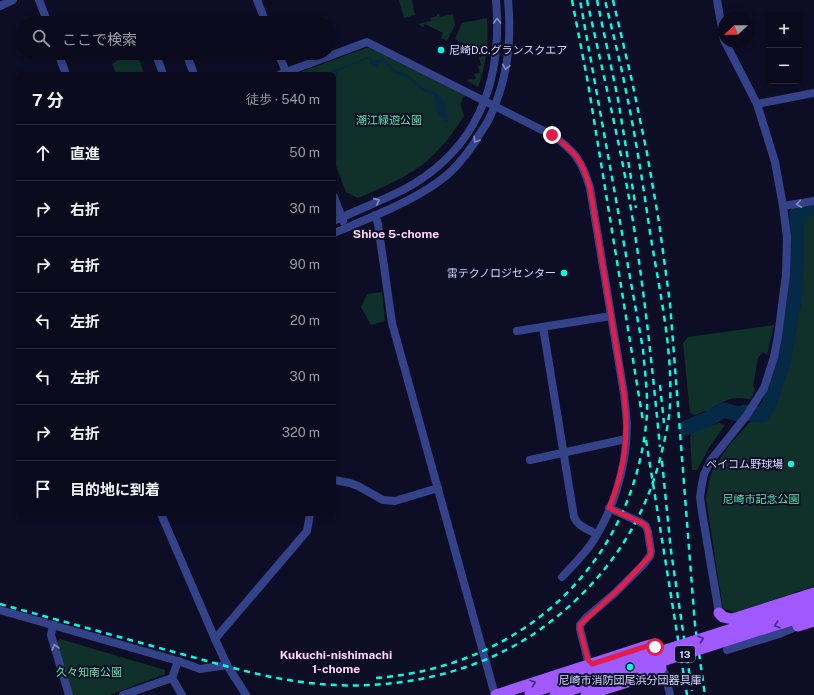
<!DOCTYPE html>
<html lang="ja">
<head>
<meta charset="utf-8">
<style>
	body { margin:0; font-family:"Public Sans","Noto Sans JP",sans-serif; background:#181829; color:#f1f3f6 }
	.controls { position:absolute; right:12px; top:12px; display:grid; overflow:hidden; border-radius:6px; box-shadow:0 2px 6px #0003 }
	.controls button { width:36px; height:36px; display:grid; place-items:center; padding:0; border:0; border-bottom:1px solid #2a2b3b; background:#0a0a1c; color:#f1f3f6; font:20px sans-serif }
	.compass { position:absolute; left:718px; top:12px; width:36px; height:36px; border-radius:50%; background:#0a0a1c; box-shadow:0 2px 6px #0003; rotate:248deg }
	.stop { position:absolute; width:12px; height:12px; margin:-9px; border:3px solid #e11d48; border-radius:50%; background:#fff }
	.stop.end { background:#e11d48; border-color:#fff; box-shadow:0 1px 4px #0008 }
	.list { margin:0; padding:0; list-style:none }
	h2 { display:flex; justify-content:space-between; align-items:center; height:52px; margin:0; padding:0 16px; font-size:17px }
	h2 small { font-size:13px; font-weight:400; color:#999aa3 }
	.list li { display:grid; grid-template-columns:26px 1fr auto; gap:12px; align-items:center; box-sizing:border-box; height:56px; padding:0 16px; border-top:1px solid #2a2b3b }
	.list b { display:block; font-size:15px; white-space:nowrap }
	.list em { font-size:13px; font-style:normal; color:#999aa3 }
	.icon { flex:none; width:22px; height:22px; fill:none; stroke:currentColor; stroke-width:2; stroke-linecap:round; stroke-linejoin:round }
	.map { position:relative; flex:none; width:814px; height:695px; overflow:hidden }
	.search { position:absolute; background:#0a0a1c; box-shadow:0 2px 6px #0003; left:16px; top:16px; width:320px; height:44px; display:flex; align-items:center; gap:10px; box-sizing:border-box; padding:0 14px; border-radius:22px; color:#999aa3; font-size:15px }
	.panel { position:absolute; background:#0a0a1c; box-shadow:0 2px 6px #0003; left:16px; top:72px; width:320px; height:444px; border-radius:6px }
	.map>svg:first-child { display:block }
	.green { fill:#103129 }
	.water { fill:#062a46 }
	.lines { fill:none; stroke-linecap:round; stroke-linejoin:round }
	.river { stroke:#062a46; stroke-width:15 }
	.minor { stroke:#344289; stroke-width:8 }
	.tertiary { stroke:#344289; stroke-width:8 }
	.primary { stroke:#9f59ff; stroke-width:11 }
	.rail { stroke:#00fde3; stroke-width:2.5; stroke-dasharray:6 5; stroke-linecap:butt }
	.primary-bridge { stroke:#9f59ff; stroke-width:11 }
	.oneway { stroke:#838cc4 }
	.oneway2 { stroke:#472c7d }
	.route { stroke:#e11d48; stroke-width:5 }
	.poi-dot { fill:#00fde3; stroke:#0d0e26; stroke-width:1.5 }
	.labels { text-anchor:middle; dominant-baseline:central; stroke-width:4; stroke-linejoin:round; paint-order:stroke }
	.shield { fill:#0d0e26; stroke:#979abe; stroke-width:1 }
	.shield-label { font-size:10px; font-weight:bold; fill:#d2d6ff }
	.poi-label { font-size:11px; fill:#d2d6ff; stroke:#0d0e26; text-anchor:end }
	.park-label { font-size:11px; fill:#55e8a6; stroke:#0d0e26 }
	.neighbourhood-label { font-size:12px; font-weight:bold; fill:#ffd4f8; stroke:#0d0e26 }
</style>
</head>
<body>
<div class="map">
<svg width="814" height="695" viewBox="0 0 814 695">
	<rect width="100%" height="100%" fill="#0d0e26"/>
	<g class="green">
		<path d="M 399,0 L 412,0 L 415,15 L 404,18 Z"/>
		<path d="M 437,14 L 439,14 L 440,17 L 453,14 L 455,25 L 447,41 L 441,38 L 443,33 L 425,24 L 423,27 L 418,24 L 431,21 L 430,18 L 437,16 Z"/>
		<path d="M 487,18 C 489,41 486,65 478,87 L 466,80 L 476,79 L 474,74 L 480,73 L 478,66 L 481,65 L 479,57 L 483,56 L 479,52 L 455,39 L 462,23 Z"/>
		<path d="M 366,48 L 370,48 L 466,96 L 462,98 L 462,102 L 460,103 L 464,116 C 454,131 443,147 429,159 C 409,177 383,187 358,198 L 346,192 L 334,161 L 334,74 L 301,74 L 301,72 Z"/>
		<path d="M 129,53 L 137,53 L 144,74 L 116,74 L 112,64 Z"/>
		<path d="M 814,206 L 814,586 L 740,611 L 734,612 L 723,608 L 706,499 L 709,481 L 713,469 L 730,444 L 761,410 L 774,377 L 783,348 L 786,326 L 791,308 L 795,250 L 794,212 L 802,208 Z"/>
		<path d="M 382,292 L 385,321 L 371,325 L 361,307 L 367,294 Z"/>
		<path d="M 774,325 L 767,355 L 763,352 L 758,358 L 753,386 L 755,389 L 751,399 C 730,397 729,398 712,408 L 711,411 L 708,412 L 704,411 L 695,415 L 690,413 L 683,343 L 688,337 Z"/>
		<path d="M 719,423 L 725,425 L 710,446 L 697,470 L 692,470 L 690,436 L 692,432 Z"/>
		<path d="M 60,639 L 165,670 L 165,674 L 109,695 L 73,695 L 56,643 Z"/>
	</g>
	<path class="water" d="M 371,56 L 373,61 L 383,58 L 395,70 L 408,75 L 425,89 L 434,91 L 441,97 L 447,108 L 445,109 L 448,116 L 447,123 L 439,115 L 436,100 L 433,95 L 423,91 L 406,76 L 393,72 L 383,61 L 377,63 L 378,66 L 374,67 L 370,64 L 371,62 L 369,58 L 337,71 L 338,75 L 334,80 L 334,74 L 325,74 Z"/>
	<g class="lines">
		<path class="river" d="M 686,428 L 710,418 L 724,410 L 739,414 L 745,412 L 762,415 L 769,404 L 783,363 L 794,302 L 797,258 L 797,213 L 799,210 L 814,208"/>
		<g class="minor">
			<path d="M 158,53 L 157,57 L 163,74"/>
			<path d="M 186,53 L 194,74"/>
			<path d="M 783,206 L 814,201"/>
			<path d="M 375,215 L 378,224 L 392,323 L 495,695"/>
			<path d="M 543,327 L 574,517 C 578,526 588,530 597,534"/>
			<path d="M 517,331 L 611,316"/>
			<path d="M 530,460 L 626,439"/>
			<path d="M 53,625 L 51,635 L 69,695"/>
			<path d="M 215,639 L 307,531 L 310,514"/>
			<path d="M 727,650 L 779,634 L 798,626"/>
			<path d="M 178,661 L 172,678 L 182,695"/>
			<path d="M 594,668 L 588,661 L 580,629 L 580,625 L 587,617 L 615,593 L 643,565 L 650,556 L 651,552 L 648,532 L 646,526 L 642,523 L 609,508"/>
			<path d="M 661,668 L 665,674 L 670,695"/>
			<path d="M 123,695 L 172,678"/>
		</g>
		<g class="tertiary">
			<path d="M 39,0 L 48,23"/>
			<path d="M 257,0 L 266,23"/>
			<path d="M 717,0 L 724,40"/>
			<path d="M 0,6 L 13,0"/>
			<path d="M 58,53 L 66,74"/>
			<path d="M 278,53 L 287,74"/>
			<path d="M 281,74 L 367,42 L 552,135 C 575,151 582,161 590,188 L 624,394 C 625,406 627,417 627,428 C 626,469 613,513 589,547 C 581,557 572,567 562,577"/>
			<path d="M 757,104 L 814,93"/>
			<path d="M 334,197 L 343,221"/>
			<path d="M 334,221 C 357,210 381,201 403,190 C 478,150 503,81 496,0"/>
			<path d="M 334,233 C 367,219 409,203 438,182 C 453,172 465,157 475,142 C 479,134 485,127 489,119 C 507,82 512,40 508,0"/>
			<path d="M 334,480 L 350,483 L 358,486 L 383,500 L 395,501 L 438,488"/>
			<path d="M 161,514 L 215,639 L 227,665 L 246,695"/>
			<path d="M 0,610 L 178,661 L 200,669 L 227,665"/>
			<path d="M 719,613 L 702,512 L 700,497 L 702,484 L 704,474 L 711,460 L 747,415 L 764,388 L 774,357 L 778,336 L 786,275 L 787,237 L 783,206 L 775,162 L 757,104 L 725,42"/>
		</g>
		<g class="primary">
			<path d="M 793,610 L 798,626 L 814,621"/>
			<path d="M 719,613 L 723,617 L 732,619 L 739,617 L 814,593"/>
			<path d="M 496,695 L 650,645 L 655,647 L 661,668 L 656,673 L 586,695"/>
		</g>
		<g class="rail">
			<path d="M 572,0 L 588,83 L 643,421"/>
			<path d="M 587,0 C 604,78 623,155 635,234 C 646,305 653,376 660,447"/>
			<path d="M 597,0 L 618,99 L 636,208"/>
			<path d="M 613,0 L 632,81 L 647,153 L 659,222 L 670,303 L 695,625 L 705,695"/>
			<path d="M 660,385 L 664,423"/>
			<path d="M 646,440 L 687,695"/>
			<path d="M 662,461 L 671,551 L 692,691"/>
			<path d="M 0,604 C 58,620 116,636 174,652 C 223,665 270,680 320,684 C 397,691 482,673 545,626 C 603,583 644,525 661,455 C 665,439 669,422 670,406 C 673,348 659,289 650,232 C 643,185 636,138 626,91 C 620,60 612,30 605,0"/>
			<path d="M 376,678 C 518,667 630,569 646,425 C 649,400 645,374 643,349 L 580,0"/>
		</g>
		<g class="primary-bridge">
			<path d="M 530,693 L 814,603"/>
			<path d="M 555,695 L 814,613"/>
		</g>
	</g>
	<defs><path id="oneway-chevron" d="M-2-3.5L2.5 0L-2 3.5" fill="none" stroke-width="1.6" stroke-linecap="round" stroke-linejoin="round"/></defs>
	<g class="oneway">
		<use href="#oneway-chevron" transform="translate(497 21) rotate(-92)"/>
		<use href="#oneway-chevron" transform="translate(506 67) rotate(101)"/>
		<use href="#oneway-chevron" transform="translate(476 140) rotate(123)"/>
		<use href="#oneway-chevron" transform="translate(377 201) rotate(-24)"/>
		<use href="#oneway-chevron" transform="translate(799 204) rotate(172)"/>
		<use href="#oneway-chevron" transform="translate(55 647) rotate(-106)"/>
	</g>
	<g class="oneway2">
		<use href="#oneway-chevron" transform="translate(777 625) rotate(162)"/>
		<use href="#oneway-chevron" transform="translate(701 639) rotate(-18)"/>
		<use href="#oneway-chevron" transform="translate(533 683) rotate(-18)"/>
	</g>
	<g class="lines">
		<path class="route" d="M 552,135 C 576,152 582,160 590,188 L 624,394 C 629,435 625,470 609,508 L 642,523 L 646,526 L 648,532 L 651,552 L 650,556 L 621,587 L 583,622 L 580,625 L 580,629 L 588,660 L 592,664 L 650,645 L 655,647"/>
	</g>
	<g class="poi-dot">
		<circle cx="441" cy="50" r="4"/>
		<circle cx="564" cy="273" r="4"/>
		<circle cx="791" cy="464" r="4"/>
		<circle cx="630" cy="667" r="4"/>
	</g>
	<g class="labels">
		<rect class="shield" x="675" y="646" width="20" height="16" rx="3"/>
		<g class="shield-label">
			<text x="685" y="654">13</text>
		</g>
		<g class="poi-label">
			<text x="449" y="50" text-anchor="start">尼崎D.C.グランスクエア</text>
			<text x="556" y="273">雷テクノロジセンター</text>
			<text x="783" y="464">ベイコム野球場</text>
			<text x="630" y="680" text-anchor="middle">尼崎市消防団尾浜分団器具庫</text>
		</g>
		<g class="park-label">
			<text x="389" y="120">潮江緑遊公園</text>
			<text x="761" y="499">尼崎市記念公園</text>
			<text x="89" y="672">久々知南公園</text>
		</g>
		<g class="neighbourhood-label">
			<text x="396" y="234">Shioe 5-chome</text>
			<text x="336" y="655">Kukuchi-nishimachi<tspan x="336" dy="14">1-chome</tspan></text>
		</g>
	</g>
</svg>
<div class="controls">
<button>+</button>
<button>−</button>
</div>
<svg class="compass" viewBox="-18 -18 36 36"><path d="M0-13l5 13h-10z" fill="#e53935"/><path d="M0 13l5-13h-10z" fill="#999aa3"/></svg>
<div class="stop" style="left:655px;top:647px"></div>
<div class="stop end" style="left:552px;top:135px"></div>
<div class="search"><svg class="icon" aria-label="search" viewBox="0 0 24 24"><circle cx="10" cy="10" r="6"/><path d="M15 15l6 6"/></svg>ここで検索</div>
<section class="panel">
<h2>7 分<small>徒歩 · 540 m</small></h2>
<ul class="list">
<li><svg class="icon" aria-label="ahead" viewBox="0 0 24 24"><path d="M12 20V5M6 11l6-6 6 6"/></svg><div><b>直進</b></div><em>50 m</em></li>
<li><svg class="icon" aria-label="right" viewBox="0 0 24 24"><path d="M7 20v-9h11M14 6l5 5-5 5"/></svg><div><b>右折</b></div><em>30 m</em></li>
<li><svg class="icon" aria-label="right" viewBox="0 0 24 24"><path d="M7 20v-9h11M14 6l5 5-5 5"/></svg><div><b>右折</b></div><em>90 m</em></li>
<li><svg class="icon" aria-label="left" viewBox="0 0 24 24"><path d="M17 20v-9H6M10 6l-5 5 5 5"/></svg><div><b>左折</b></div><em>20 m</em></li>
<li><svg class="icon" aria-label="left" viewBox="0 0 24 24"><path d="M17 20v-9H6M10 6l-5 5 5 5"/></svg><div><b>左折</b></div><em>30 m</em></li>
<li><svg class="icon" aria-label="right" viewBox="0 0 24 24"><path d="M7 20v-9h11M14 6l5 5-5 5"/></svg><div><b>右折</b></div><em>320 m</em></li>
<li><svg class="icon" aria-label="arrive" viewBox="0 0 24 24"><path d="M6 21V4h12l-3 4 3 4H6"/></svg><div><b>目的地に到着</b></div></li>
</ul>
</section>
</div>
</body>
</html>
